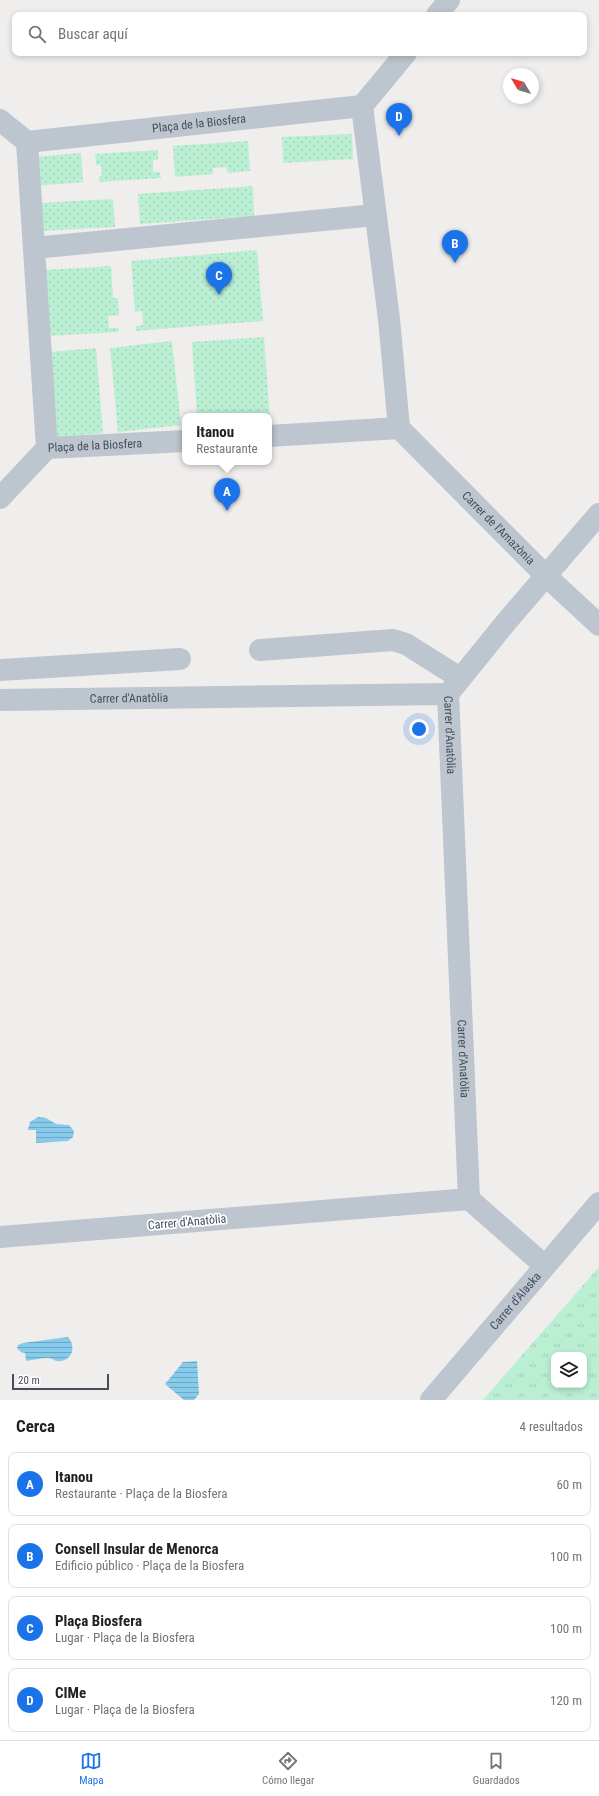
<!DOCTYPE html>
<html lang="es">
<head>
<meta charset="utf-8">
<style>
	body { margin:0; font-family:"Roboto Condensed",sans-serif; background:#f6f6f6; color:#202124 }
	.controls { position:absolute; right:12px; bottom:12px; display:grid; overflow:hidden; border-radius:8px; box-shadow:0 2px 6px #0003 }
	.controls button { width:36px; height:36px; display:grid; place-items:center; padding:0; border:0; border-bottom:1px solid #e0e0e0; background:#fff; color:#202124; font:20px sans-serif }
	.compass { position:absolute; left:503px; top:68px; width:36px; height:36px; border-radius:50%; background:#fff; box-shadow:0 2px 6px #0003; rotate:308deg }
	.scale { position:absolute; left:12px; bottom:10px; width:97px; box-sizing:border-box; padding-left:4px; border:2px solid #454e5a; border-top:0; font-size:11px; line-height:14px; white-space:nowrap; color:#454e5a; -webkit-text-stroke:3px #fff; paint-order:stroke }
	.you { position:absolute; left:419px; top:729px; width:14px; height:14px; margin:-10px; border:3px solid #fff; border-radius:50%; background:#1a73e8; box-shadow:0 0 0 6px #1a73e833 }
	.badge { display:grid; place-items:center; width:26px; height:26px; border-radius:50%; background:#1a73e8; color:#fff; font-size:13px; font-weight:700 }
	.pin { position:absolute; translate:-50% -33px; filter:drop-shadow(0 1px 2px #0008) }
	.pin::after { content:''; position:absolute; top:21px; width:14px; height:12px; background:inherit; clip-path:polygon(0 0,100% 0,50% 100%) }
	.popup { position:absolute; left:182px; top:413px; width:90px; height:52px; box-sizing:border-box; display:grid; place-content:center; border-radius:8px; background:#fff; filter:drop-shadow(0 1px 3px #0005); font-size:13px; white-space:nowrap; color:#757577 }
	.popup b { font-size:15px; color:#202124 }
	.popup::after { content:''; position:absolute; left:50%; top:100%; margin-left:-8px; border:8px solid transparent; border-top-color:#fff }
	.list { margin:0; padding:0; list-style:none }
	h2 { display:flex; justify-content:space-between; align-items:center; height:52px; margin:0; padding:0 16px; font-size:17px }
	h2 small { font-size:13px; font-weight:400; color:#757577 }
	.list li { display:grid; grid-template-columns:26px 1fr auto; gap:12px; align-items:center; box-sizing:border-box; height:64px; margin:0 8px 8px; padding:0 8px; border:1px solid #e0e0e0; border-radius:8px }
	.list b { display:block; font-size:15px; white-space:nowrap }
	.list p { margin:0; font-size:13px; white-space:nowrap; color:#757577 }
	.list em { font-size:13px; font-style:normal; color:#757577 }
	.icon { flex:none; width:22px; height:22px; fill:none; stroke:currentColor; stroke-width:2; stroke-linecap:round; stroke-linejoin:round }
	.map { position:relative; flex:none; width:599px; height:1400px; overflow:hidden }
	.search { position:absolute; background:#fff; box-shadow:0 2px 6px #0003; left:12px; right:12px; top:12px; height:44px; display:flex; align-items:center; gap:10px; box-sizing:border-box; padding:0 14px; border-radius:8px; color:#757577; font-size:15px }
	.sheet { height:340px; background:#fff }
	nav { display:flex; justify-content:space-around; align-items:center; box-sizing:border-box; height:56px; border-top:1px solid #e0e0e0; background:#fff; font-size:11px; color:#757577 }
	nav a { display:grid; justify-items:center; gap:2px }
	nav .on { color:#1a73e8 }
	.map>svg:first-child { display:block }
	.grass { fill:url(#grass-tufts); fill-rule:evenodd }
	.park { fill:url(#park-dots) }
	.water { fill:url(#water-rules) }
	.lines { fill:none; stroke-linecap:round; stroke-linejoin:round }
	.minor { stroke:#bdc5cf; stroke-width:22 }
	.labels { text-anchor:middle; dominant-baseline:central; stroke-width:3.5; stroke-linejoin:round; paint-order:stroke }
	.street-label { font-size:12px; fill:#454e5a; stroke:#fff }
</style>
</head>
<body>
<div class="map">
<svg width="599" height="1400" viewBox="0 0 599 1400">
	<defs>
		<pattern id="grass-tufts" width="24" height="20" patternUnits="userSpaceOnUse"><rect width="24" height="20" fill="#baefd4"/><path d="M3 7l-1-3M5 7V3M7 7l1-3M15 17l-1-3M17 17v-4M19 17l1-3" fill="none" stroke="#a1cfb8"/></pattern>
		<pattern id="park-dots" width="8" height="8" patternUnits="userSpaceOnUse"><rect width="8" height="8" fill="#baefd4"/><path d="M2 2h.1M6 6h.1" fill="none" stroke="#a1cfb8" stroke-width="1.8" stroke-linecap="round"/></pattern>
		<pattern id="water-rules" width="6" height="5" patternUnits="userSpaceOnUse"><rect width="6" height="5" fill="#86cbec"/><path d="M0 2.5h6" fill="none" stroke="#6fa7c2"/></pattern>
	</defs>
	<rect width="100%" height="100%" fill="#f0eded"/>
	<path class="grass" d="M 599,1267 L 599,1400 L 483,1400 ZM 554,1355 L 584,1355 L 584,1385 L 554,1385 Z"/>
	<g class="park">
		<path d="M 352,134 L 353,159 L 283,163 L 282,137 Z"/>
		<path d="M 248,141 L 250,171 L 228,173 L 226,167 L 213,168 L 213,174 L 175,177 L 173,146 Z"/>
		<path d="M 158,150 L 158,160 L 153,160 L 153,172 L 160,172 L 161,178 L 99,182 L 99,176 L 102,176 L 101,165 L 96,165 L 95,154 Z"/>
		<path d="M 81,153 L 83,182 L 35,186 L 33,157 Z"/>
		<path d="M 253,186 L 254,216 L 140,224 L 138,194 Z"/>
		<path d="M 113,199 L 115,227 L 40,231 L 38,203 Z"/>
		<path d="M 257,250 L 263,321 L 136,331 L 136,326 L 143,325 L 142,311 L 135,312 L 131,261 Z"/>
		<path d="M 111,266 L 113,298 L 118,298 L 119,315 L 108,316 L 109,328 L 119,328 L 118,332 L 47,336 L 44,270 Z"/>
		<path d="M 264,337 L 270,419 L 269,416 L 197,416 L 192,342 Z"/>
		<path d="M 172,341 L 181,425 L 118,432 L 110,348 Z"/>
		<path d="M 96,348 L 103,433 L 55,437 L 49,352 Z"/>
	</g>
	<g class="water">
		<path d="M 38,1117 L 46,1118 L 56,1124 L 69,1125 L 74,1131 L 73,1137 L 68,1141 L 36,1143 L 36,1130 L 28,1130 L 30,1122 Z"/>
		<path d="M 68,1337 C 76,1346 73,1360 60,1361 C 55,1362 53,1358 48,1358 C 41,1358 33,1360 26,1361 L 25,1353 L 21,1352 L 17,1348 L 18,1345 L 23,1343 Z"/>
		<path d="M 197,1361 L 199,1394 L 194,1400 L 184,1400 L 165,1384 L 183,1362 Z"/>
	</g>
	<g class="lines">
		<g class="minor">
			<path d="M 437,15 L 449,0"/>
			<path d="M 362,106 L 389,319 L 399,428"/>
			<path d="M 362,106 L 406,53"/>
			<path d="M 0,120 L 27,142"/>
			<path id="s1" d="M 27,142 L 362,106"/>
			<path d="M 27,142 L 47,448"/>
			<path d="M 34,248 L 375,215"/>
			<path id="s2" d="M 399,428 L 545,575 L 599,625"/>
			<path d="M 269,436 L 399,428"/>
			<path id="s3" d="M 47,448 L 185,441"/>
			<path d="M 0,498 L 47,448"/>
			<path d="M 260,650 L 393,640 L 406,644 L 460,678"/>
			<path d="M 0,670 L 180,659"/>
			<path d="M 448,694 L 507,621 L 599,514"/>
			<path id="s4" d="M 0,700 L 448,694 L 469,1199 L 0,1237"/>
			<path d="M 469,1199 L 545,1266"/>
			<path id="s5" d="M 431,1400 L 599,1203"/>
		</g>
	</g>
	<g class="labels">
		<g class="street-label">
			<text stroke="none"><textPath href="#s1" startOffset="173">Plaça de la Biosfera</textPath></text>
			<text stroke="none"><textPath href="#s3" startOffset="48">Plaça de la Biosfera</textPath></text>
			<text stroke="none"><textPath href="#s2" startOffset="141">Carrer de l'Amazònia</textPath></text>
			<text stroke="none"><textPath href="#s4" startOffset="129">Carrer d'Anatòlia</textPath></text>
			<text stroke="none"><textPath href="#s4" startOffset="489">Carrer d'Anatòlia</textPath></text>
			<text stroke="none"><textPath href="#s4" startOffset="813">Carrer d'Anatòlia</textPath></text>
			<text transform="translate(187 1222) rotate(-5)">Carrer d'Anatòlia</text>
			<text stroke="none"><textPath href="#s5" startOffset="130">Carrer d'Alaska</textPath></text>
		</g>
	</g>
</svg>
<div class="controls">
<button><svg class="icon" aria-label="layers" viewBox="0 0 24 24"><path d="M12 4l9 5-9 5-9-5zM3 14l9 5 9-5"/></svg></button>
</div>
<svg class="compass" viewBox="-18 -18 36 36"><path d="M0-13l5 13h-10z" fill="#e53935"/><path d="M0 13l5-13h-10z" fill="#757577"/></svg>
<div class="scale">20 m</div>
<div class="you"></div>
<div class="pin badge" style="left:227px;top:511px">A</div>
<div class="popup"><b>Itanou</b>Restaurante</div>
<div class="pin badge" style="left:455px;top:263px">B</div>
<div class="pin badge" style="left:219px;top:295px">C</div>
<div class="pin badge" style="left:399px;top:136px">D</div>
<div class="search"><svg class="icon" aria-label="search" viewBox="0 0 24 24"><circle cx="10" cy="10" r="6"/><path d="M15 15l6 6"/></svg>Buscar aquí</div>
</div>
<section class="sheet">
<h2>Cerca<small>4 resultados</small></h2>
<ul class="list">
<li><span class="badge">A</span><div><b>Itanou</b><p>Restaurante · Plaça de la Biosfera</p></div><em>60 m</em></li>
<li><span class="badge">B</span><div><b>Consell Insular de Menorca</b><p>Edificio público · Plaça de la Biosfera</p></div><em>100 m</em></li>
<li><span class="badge">C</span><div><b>Plaça Biosfera</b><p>Lugar · Plaça de la Biosfera</p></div><em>100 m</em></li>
<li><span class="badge">D</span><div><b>CIMe</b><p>Lugar · Plaça de la Biosfera</p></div><em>120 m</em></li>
</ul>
</section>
<nav>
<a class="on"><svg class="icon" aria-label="map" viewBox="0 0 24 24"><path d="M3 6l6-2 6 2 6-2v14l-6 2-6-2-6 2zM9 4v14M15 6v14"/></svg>Mapa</a>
<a><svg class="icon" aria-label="directions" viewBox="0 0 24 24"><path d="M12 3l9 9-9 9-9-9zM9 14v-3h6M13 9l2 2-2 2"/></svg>Cómo llegar</a>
<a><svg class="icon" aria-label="saved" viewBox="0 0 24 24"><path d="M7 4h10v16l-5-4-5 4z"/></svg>Guardados</a>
</nav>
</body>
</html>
